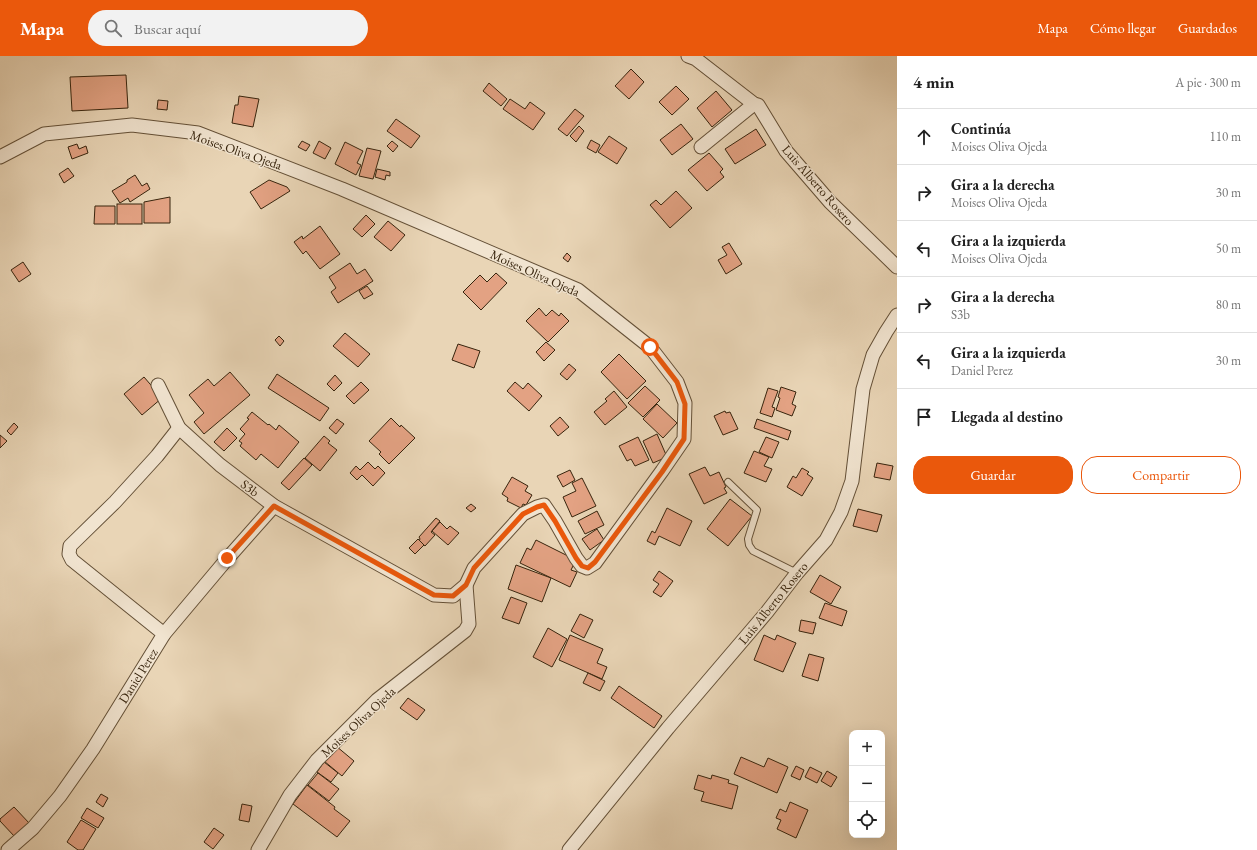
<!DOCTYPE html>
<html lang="es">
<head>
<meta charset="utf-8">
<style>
	body { margin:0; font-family:"EB Garamond",serif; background:#f2f2f2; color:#222 }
	.controls { position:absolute; right:12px; bottom:12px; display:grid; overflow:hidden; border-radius:8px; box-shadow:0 4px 16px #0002 }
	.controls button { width:36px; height:36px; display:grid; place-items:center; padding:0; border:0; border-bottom:1px solid #e0e0e0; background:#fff; color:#222; font:20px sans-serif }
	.stop { position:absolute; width:12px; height:12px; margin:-9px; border:3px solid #ea580c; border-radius:50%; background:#fff }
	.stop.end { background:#ea580c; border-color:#fff; box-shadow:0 1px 4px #0008 }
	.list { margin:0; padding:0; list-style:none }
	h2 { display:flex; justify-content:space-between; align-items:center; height:52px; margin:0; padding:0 16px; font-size:17px }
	h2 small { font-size:13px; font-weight:400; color:#767676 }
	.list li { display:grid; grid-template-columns:26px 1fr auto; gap:12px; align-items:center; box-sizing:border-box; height:56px; padding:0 16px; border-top:1px solid #e0e0e0 }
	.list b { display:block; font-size:15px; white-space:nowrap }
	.list p { margin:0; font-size:13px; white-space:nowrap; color:#767676 }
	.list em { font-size:13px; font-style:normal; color:#767676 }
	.actions { display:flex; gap:8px; padding:12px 16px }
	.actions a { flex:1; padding:9px 0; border:1px solid #ea580c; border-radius:16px; text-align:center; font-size:14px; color:#ea580c }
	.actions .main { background:#ea580c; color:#fff }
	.icon { flex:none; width:22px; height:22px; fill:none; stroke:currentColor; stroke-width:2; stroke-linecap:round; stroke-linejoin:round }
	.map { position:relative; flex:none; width:897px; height:794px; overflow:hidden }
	header { display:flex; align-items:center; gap:24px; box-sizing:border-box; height:56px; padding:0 20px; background:#ea580c; color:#fff }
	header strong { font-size:19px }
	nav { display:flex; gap:22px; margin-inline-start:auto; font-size:14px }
	.search { width:280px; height:36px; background:#f2f2f2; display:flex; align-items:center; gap:10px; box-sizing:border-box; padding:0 14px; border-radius:22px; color:#767676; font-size:15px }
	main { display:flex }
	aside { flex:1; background:#fff }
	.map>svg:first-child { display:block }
	.building { fill:#e3a283; stroke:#37240d }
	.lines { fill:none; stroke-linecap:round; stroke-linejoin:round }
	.service-casing { stroke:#645037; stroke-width:8 }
	.minor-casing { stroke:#645037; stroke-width:15 }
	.service { stroke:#f1e4d0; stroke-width:6 }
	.minor { stroke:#f1e4d0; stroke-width:13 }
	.route { stroke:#ea580c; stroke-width:5 }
	.labels { text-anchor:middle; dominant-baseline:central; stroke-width:3; stroke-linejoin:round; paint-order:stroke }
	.street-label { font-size:13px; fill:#37240d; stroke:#f1e4d0 }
</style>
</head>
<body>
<header>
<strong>Mapa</strong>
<div class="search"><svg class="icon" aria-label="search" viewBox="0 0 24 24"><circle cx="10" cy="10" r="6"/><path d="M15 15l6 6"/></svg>Buscar aquí</div>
<nav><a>Mapa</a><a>Cómo llegar</a><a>Guardados</a></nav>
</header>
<main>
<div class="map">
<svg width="897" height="794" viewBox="0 0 897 794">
	<rect width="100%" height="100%" fill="#e9d5b6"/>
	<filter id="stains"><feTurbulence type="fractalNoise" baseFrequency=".005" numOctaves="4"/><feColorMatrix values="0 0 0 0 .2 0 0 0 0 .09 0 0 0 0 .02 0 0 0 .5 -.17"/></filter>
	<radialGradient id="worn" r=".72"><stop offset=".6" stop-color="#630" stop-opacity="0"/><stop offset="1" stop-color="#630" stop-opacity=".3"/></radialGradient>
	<g class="building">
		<path d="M 631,13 L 644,26 L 629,43 L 615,30 Z"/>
		<path d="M 126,19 L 128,52 L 72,55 L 70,21 Z"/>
		<path d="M 489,27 L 507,43 L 501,50 L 483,35 Z"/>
		<path d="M 676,30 L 689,43 L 672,59 L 659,46 Z"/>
		<path d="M 716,35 L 732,54 L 712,71 L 697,52 Z"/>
		<path d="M 239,40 L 259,43 L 253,71 L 232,67 L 235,49 L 238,49 Z"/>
		<path d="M 510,43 L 525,53 L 530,46 L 545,57 L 533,74 L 503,53 Z"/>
		<path d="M 158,44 L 168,45 L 167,54 L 157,53 Z"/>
		<path d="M 575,53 L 584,60 L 567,80 L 558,73 Z"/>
		<path d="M 396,63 L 420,80 L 411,92 L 387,75 Z"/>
		<path d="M 681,68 L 693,83 L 672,99 L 660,84 Z"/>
		<path d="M 579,70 L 584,75 L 576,86 L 570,80 Z"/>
		<path d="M 756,73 L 766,89 L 735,108 L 725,93 Z"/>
		<path d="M 609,80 L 627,92 L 617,108 L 598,96 Z"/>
		<path d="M 591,84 L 600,89 L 596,97 L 587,92 Z"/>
		<path d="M 302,85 L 310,89 L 306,95 L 298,91 Z"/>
		<path d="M 319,85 L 331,92 L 325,103 L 313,97 Z"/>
		<path d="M 392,85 L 398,90 L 393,96 L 387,90 Z"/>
		<path d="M 345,86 L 363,95 L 357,107 L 361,109 L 356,119 L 335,108 Z"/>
		<path d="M 77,88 L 79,93 L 86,90 L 88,97 L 72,103 L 68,91 Z"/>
		<path d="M 367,92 L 381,95 L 373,123 L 359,120 Z"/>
		<path d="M 709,97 L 723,113 L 720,116 L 724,121 L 707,135 L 688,114 Z"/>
		<path d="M 68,112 L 74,120 L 64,127 L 59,118 Z"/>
		<path d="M 377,113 L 390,116 L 390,120 L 386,119 L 385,124 L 375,121 Z"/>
		<path d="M 135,119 L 142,130 L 147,127 L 150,133 L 130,146 L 128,142 L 120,147 L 112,135 L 127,126 L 127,124 Z"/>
		<path d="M 269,124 L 287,131 L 290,135 L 261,153 L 250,136 Z"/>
		<path d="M 676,135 L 692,152 L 670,172 L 650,149 L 656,144 L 661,149 Z"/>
		<path d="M 170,141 L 170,167 L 144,167 L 144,146 Z"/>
		<rect x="117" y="148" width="25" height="20"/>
		<path d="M 95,150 L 115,150 L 115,168 L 94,168 Z"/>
		<path d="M 366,159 L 375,168 L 362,181 L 353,173 Z"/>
		<path d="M 388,165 L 405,179 L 391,195 L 374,181 Z"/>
		<path d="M 320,170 L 340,198 L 320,213 L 306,195 L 303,198 L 294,186 L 302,180 L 303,183 Z"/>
		<path d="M 729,187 L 742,208 L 726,218 L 718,204 L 727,199 L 722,191 Z"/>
		<path d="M 567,197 L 571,201 L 568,206 L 563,202 Z"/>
		<path d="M 23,206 L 31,218 L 19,226 L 11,214 Z"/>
		<path d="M 350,207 L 357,218 L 365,213 L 373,225 L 338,247 L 331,236 L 336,232 L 329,221 Z"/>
		<path d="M 496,217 L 507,227 L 481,254 L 463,236 L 480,219 L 487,226 Z"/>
		<path d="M 367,230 L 373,238 L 364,243 L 359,235 Z"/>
		<path d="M 539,252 L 546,260 L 552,254 L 559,260 L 561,257 L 569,265 L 548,286 L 526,265 Z"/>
		<path d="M 345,277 L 370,298 L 358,311 L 333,290 Z"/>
		<path d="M 279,280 L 284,285 L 280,290 L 275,284 Z"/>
		<path d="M 546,286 L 555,294 L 544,305 L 536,296 Z"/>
		<path d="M 458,288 L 480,295 L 474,312 L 452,304 Z"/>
		<path d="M 619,298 L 646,325 L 627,343 L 601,316 Z"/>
		<path d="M 569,308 L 576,314 L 567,324 L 560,318 Z"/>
		<path d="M 230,316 L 250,339 L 204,378 L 194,366 L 204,357 L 189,339 L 208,323 L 214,330 Z"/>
		<path d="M 277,318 L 329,352 L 320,365 L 268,332 Z"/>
		<path d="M 335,319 L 342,327 L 334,335 L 327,328 Z"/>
		<path d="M 144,321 L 162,342 L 142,359 L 124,338 Z"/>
		<path d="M 361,326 L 369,334 L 354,348 L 346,340 Z"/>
		<path d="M 515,326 L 523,333 L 528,327 L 542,340 L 529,355 L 507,335 Z"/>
		<path d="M 645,330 L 660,344 L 643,361 L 628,347 Z"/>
		<path d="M 781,331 L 796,336 L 792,348 L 796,350 L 792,360 L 776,354 L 780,342 L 778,341 Z"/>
		<path d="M 768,332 L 778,335 L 772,351 L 775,352 L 772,361 L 760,357 Z"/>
		<path d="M 614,335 L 627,351 L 605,369 L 594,356 L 607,345 L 605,343 Z"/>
		<path d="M 657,348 L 677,367 L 663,382 L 643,363 Z"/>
		<path d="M 725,355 L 726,357 L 730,356 L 738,373 L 723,379 L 714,360 Z"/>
		<path d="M 252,356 L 268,369 L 269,368 L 276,374 L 279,369 L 299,386 L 278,412 L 261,398 L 256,404 L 240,390 L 242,387 L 239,385 L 245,378 L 240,373 L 249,363 L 247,362 Z"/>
		<path d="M 560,361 L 569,371 L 558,380 L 550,370 Z"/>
		<path d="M 391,362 L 400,371 L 401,369 L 415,382 L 389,408 L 379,398 L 381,396 L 369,385 Z"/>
		<path d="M 337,363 L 344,368 L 336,378 L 329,372 Z"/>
		<path d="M 757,363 L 791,375 L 788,384 L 754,372 Z"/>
		<path d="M 14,367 L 18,371 L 11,379 L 7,375 Z"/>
		<path d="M 227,372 L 237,382 L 224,395 L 214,386 Z"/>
		<path d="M 657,378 L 667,401 L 653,407 L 643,385 Z"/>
		<path d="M 0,379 L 7,385 L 0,392 Z"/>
		<path d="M 324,380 L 330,385 L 328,387 L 337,394 L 320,415 L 305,402 Z"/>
		<path d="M 638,381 L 649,404 L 635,410 L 631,403 L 627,405 L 619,390 Z"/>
		<path d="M 766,381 L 779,386 L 772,402 L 759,396 Z"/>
		<path d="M 754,395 L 769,401 L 764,410 L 772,413 L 766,426 L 744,417 Z"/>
		<path d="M 304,402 L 312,409 L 289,434 L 281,427 Z"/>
		<path d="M 368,406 L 375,413 L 378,410 L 385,417 L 373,430 L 362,419 L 357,424 L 350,417 L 356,410 L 360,414 Z"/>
		<path d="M 877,407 L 893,410 L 890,424 L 874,421 Z"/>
		<path d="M 705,411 L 710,420 L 719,416 L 726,431 L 724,432 L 727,437 L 704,448 L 689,418 Z"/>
		<path d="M 802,412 L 809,416 L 807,418 L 813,422 L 802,440 L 787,431 L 793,420 L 796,422 Z"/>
		<path d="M 570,414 L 575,424 L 563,431 L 557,420 Z"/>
		<path d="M 512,421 L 528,430 L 525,435 L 532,439 L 526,449 L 523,448 L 521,452 L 507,445 L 508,442 L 502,438 Z"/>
		<path d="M 582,422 L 596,450 L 572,461 L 563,441 L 576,435 L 572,427 Z"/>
		<path d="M 730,443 L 752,460 L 728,490 L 707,473 Z"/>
		<path d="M 471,448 L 476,452 L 471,456 L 466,452 Z"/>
		<path d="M 667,452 L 692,465 L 680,490 L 659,480 L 655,489 L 647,485 L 652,475 L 655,477 Z"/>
		<path d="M 858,453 L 882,459 L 877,476 L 853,470 Z"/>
		<path d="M 597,455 L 604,469 L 585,478 L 578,465 Z"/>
		<path d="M 436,462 L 440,465 L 431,476 L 435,479 L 425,490 L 419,485 L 420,483 L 419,481 Z"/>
		<path d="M 440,466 L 447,473 L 450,470 L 459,477 L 448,489 L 432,475 Z"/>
		<path d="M 597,473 L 604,484 L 590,494 L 582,483 Z"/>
		<path d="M 418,483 L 424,489 L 415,498 L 409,492 Z"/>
		<path d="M 536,484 L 576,504 L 571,514 L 577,516 L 570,531 L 520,507 L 527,492 L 531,494 Z"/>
		<path d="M 516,509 L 551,522 L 542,546 L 508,533 Z"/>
		<path d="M 659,515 L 673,525 L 661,541 L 653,536 L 659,528 L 653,524 Z"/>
		<path d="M 820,519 L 841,531 L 831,548 L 810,536 Z"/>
		<path d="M 511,541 L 527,547 L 519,568 L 502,562 Z"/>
		<path d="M 825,547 L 847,555 L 842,570 L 819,562 Z"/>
		<path d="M 580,558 L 593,564 L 584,582 L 571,575 Z"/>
		<path d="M 801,564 L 816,567 L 813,578 L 799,575 Z"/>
		<path d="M 548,572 L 567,583 L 552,611 L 533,601 Z"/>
		<path d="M 570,579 L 603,593 L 597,607 L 607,611 L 602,623 L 559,604 Z"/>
		<path d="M 764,579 L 775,584 L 777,579 L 796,587 L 783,616 L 754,604 Z"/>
		<path d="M 809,598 L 824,602 L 818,625 L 802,620 Z"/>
		<path d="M 588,617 L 605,625 L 600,635 L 583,627 Z"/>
		<path d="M 619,630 L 662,660 L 654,672 L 611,642 Z"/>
		<path d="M 408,642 L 425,654 L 417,664 L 400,652 Z"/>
		<path d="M 336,690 L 354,705 L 342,720 L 324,705 Z"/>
		<path d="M 741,701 L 764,711 L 768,702 L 788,711 L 777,737 L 734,718 Z"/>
		<path d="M 324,706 L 338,717 L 331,726 L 317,716 Z"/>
		<path d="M 796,710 L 804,714 L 800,724 L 791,720 Z"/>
		<path d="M 810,711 L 822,717 L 817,727 L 805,721 Z"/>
		<path d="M 827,715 L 837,721 L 831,731 L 821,725 Z"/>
		<path d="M 318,717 L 339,733 L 329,745 L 308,729 Z"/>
		<path d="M 698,719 L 711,723 L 712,719 L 729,724 L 728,727 L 738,730 L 732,753 L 701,745 L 704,736 L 694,733 Z"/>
		<path d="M 307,729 L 335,751 L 334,753 L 350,765 L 337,781 L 293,748 Z"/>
		<path d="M 101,738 L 108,742 L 103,751 L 96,746 Z"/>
		<path d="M 790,746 L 808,754 L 796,782 L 777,773 L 781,764 L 776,762 L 780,753 L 786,756 Z"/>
		<path d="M 242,748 L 252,750 L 249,766 L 239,764 Z"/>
		<path d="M 14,751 L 30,768 L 15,781 L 0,765 L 0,763 Z"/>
		<path d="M 87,752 L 104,762 L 98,772 L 81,762 Z"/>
		<path d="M 81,764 L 96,773 L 83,794 L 78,794 L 67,786 Z"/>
		<path d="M 214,772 L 224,779 L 213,793 L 204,786 Z"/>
	</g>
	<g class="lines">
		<defs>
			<path id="service" d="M 728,426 L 757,454 L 748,483 L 749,489 L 753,495 L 797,517"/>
			<g id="minor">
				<path d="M 688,0 L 696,3 L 754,48 L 758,49 L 786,95 L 830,146 L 897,211"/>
				<path d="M 701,91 L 754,48"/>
				<path d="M 0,101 L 44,78 L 132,69 L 198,77 L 342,133 L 578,234 L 650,291 L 677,326 L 685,347 L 684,383 L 662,415 L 595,507 L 587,512 L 582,510 L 576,502 L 555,465 L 544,449 L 537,451 L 523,458 L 474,512 L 466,529 L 453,540 L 434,539 L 274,450 L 220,409 L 179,372 L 158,329"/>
				<path d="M 164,578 L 72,504 L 69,498 L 70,490 L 115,446 L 157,400 L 179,372"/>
				<path d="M 8,794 L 33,772 L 60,740 L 93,693 L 164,578 L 227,503 L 274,450"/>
				<path d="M 258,794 L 290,739 L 317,704 L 377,644 L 465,575 L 469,568 L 466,529"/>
				<path d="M 569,794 L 668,672 L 767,556 L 797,517 L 826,484 L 841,456 L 852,425 L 863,333 L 873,299 L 886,276 L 897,259"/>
			</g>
		</defs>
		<use href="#service" class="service-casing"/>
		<use href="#minor" class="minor-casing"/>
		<use href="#service" class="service"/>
		<use href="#minor" class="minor"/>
	</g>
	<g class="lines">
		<path class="route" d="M 227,502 L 274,450 L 434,539 L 453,540 L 466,529 L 474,512 L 523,458 L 537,451 L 544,449 L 555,465 L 576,502 L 582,510 L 588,512 L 595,506 L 662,416 L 684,383 L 685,348 L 677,326 L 650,291"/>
	</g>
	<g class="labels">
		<g class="street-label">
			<text transform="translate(236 94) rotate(19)">Moises Oliva Ojeda</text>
			<text transform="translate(818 129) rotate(49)">Luis Alberto Rosero</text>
			<text transform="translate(535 217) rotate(24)">Moises Oliva Ojeda</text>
			<text transform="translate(250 432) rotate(37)">S3b</text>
			<text transform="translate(773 547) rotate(-51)">Luis Alberto Rosero</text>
			<text transform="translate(138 620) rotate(-58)">Daniel Perez</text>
			<text transform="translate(358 666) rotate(-43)">Moises Oliva Ojeda</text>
		</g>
	</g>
	<rect width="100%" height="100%" filter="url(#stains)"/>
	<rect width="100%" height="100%" fill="url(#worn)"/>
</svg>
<div class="controls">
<button>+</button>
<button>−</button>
<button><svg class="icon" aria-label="locate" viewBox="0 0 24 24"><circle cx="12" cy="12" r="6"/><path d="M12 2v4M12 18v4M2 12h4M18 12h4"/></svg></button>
</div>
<div class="stop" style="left:650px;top:291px"></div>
<div class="stop end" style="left:227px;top:502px"></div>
</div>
<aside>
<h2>4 min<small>A pie · 300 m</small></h2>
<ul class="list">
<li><svg class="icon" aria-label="ahead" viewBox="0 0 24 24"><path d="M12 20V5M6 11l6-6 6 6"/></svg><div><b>Continúa</b><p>Moises Oliva Ojeda</p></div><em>110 m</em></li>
<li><svg class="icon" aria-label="right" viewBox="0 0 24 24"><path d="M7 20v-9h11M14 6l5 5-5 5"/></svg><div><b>Gira a la derecha</b><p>Moises Oliva Ojeda</p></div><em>30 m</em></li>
<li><svg class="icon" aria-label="left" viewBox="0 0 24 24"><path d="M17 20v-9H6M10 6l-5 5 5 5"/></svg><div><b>Gira a la izquierda</b><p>Moises Oliva Ojeda</p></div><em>50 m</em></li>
<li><svg class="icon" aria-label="right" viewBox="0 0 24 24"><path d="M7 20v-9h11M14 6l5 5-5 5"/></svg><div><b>Gira a la derecha</b><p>S3b</p></div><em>80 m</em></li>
<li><svg class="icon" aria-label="left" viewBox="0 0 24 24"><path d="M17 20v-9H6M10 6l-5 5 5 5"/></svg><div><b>Gira a la izquierda</b><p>Daniel Perez</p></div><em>30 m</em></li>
<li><svg class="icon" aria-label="arrive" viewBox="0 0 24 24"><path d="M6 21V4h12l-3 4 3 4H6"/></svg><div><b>Llegada al destino</b></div></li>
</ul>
<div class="actions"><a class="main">Guardar</a><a>Compartir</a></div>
</aside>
</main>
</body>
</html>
